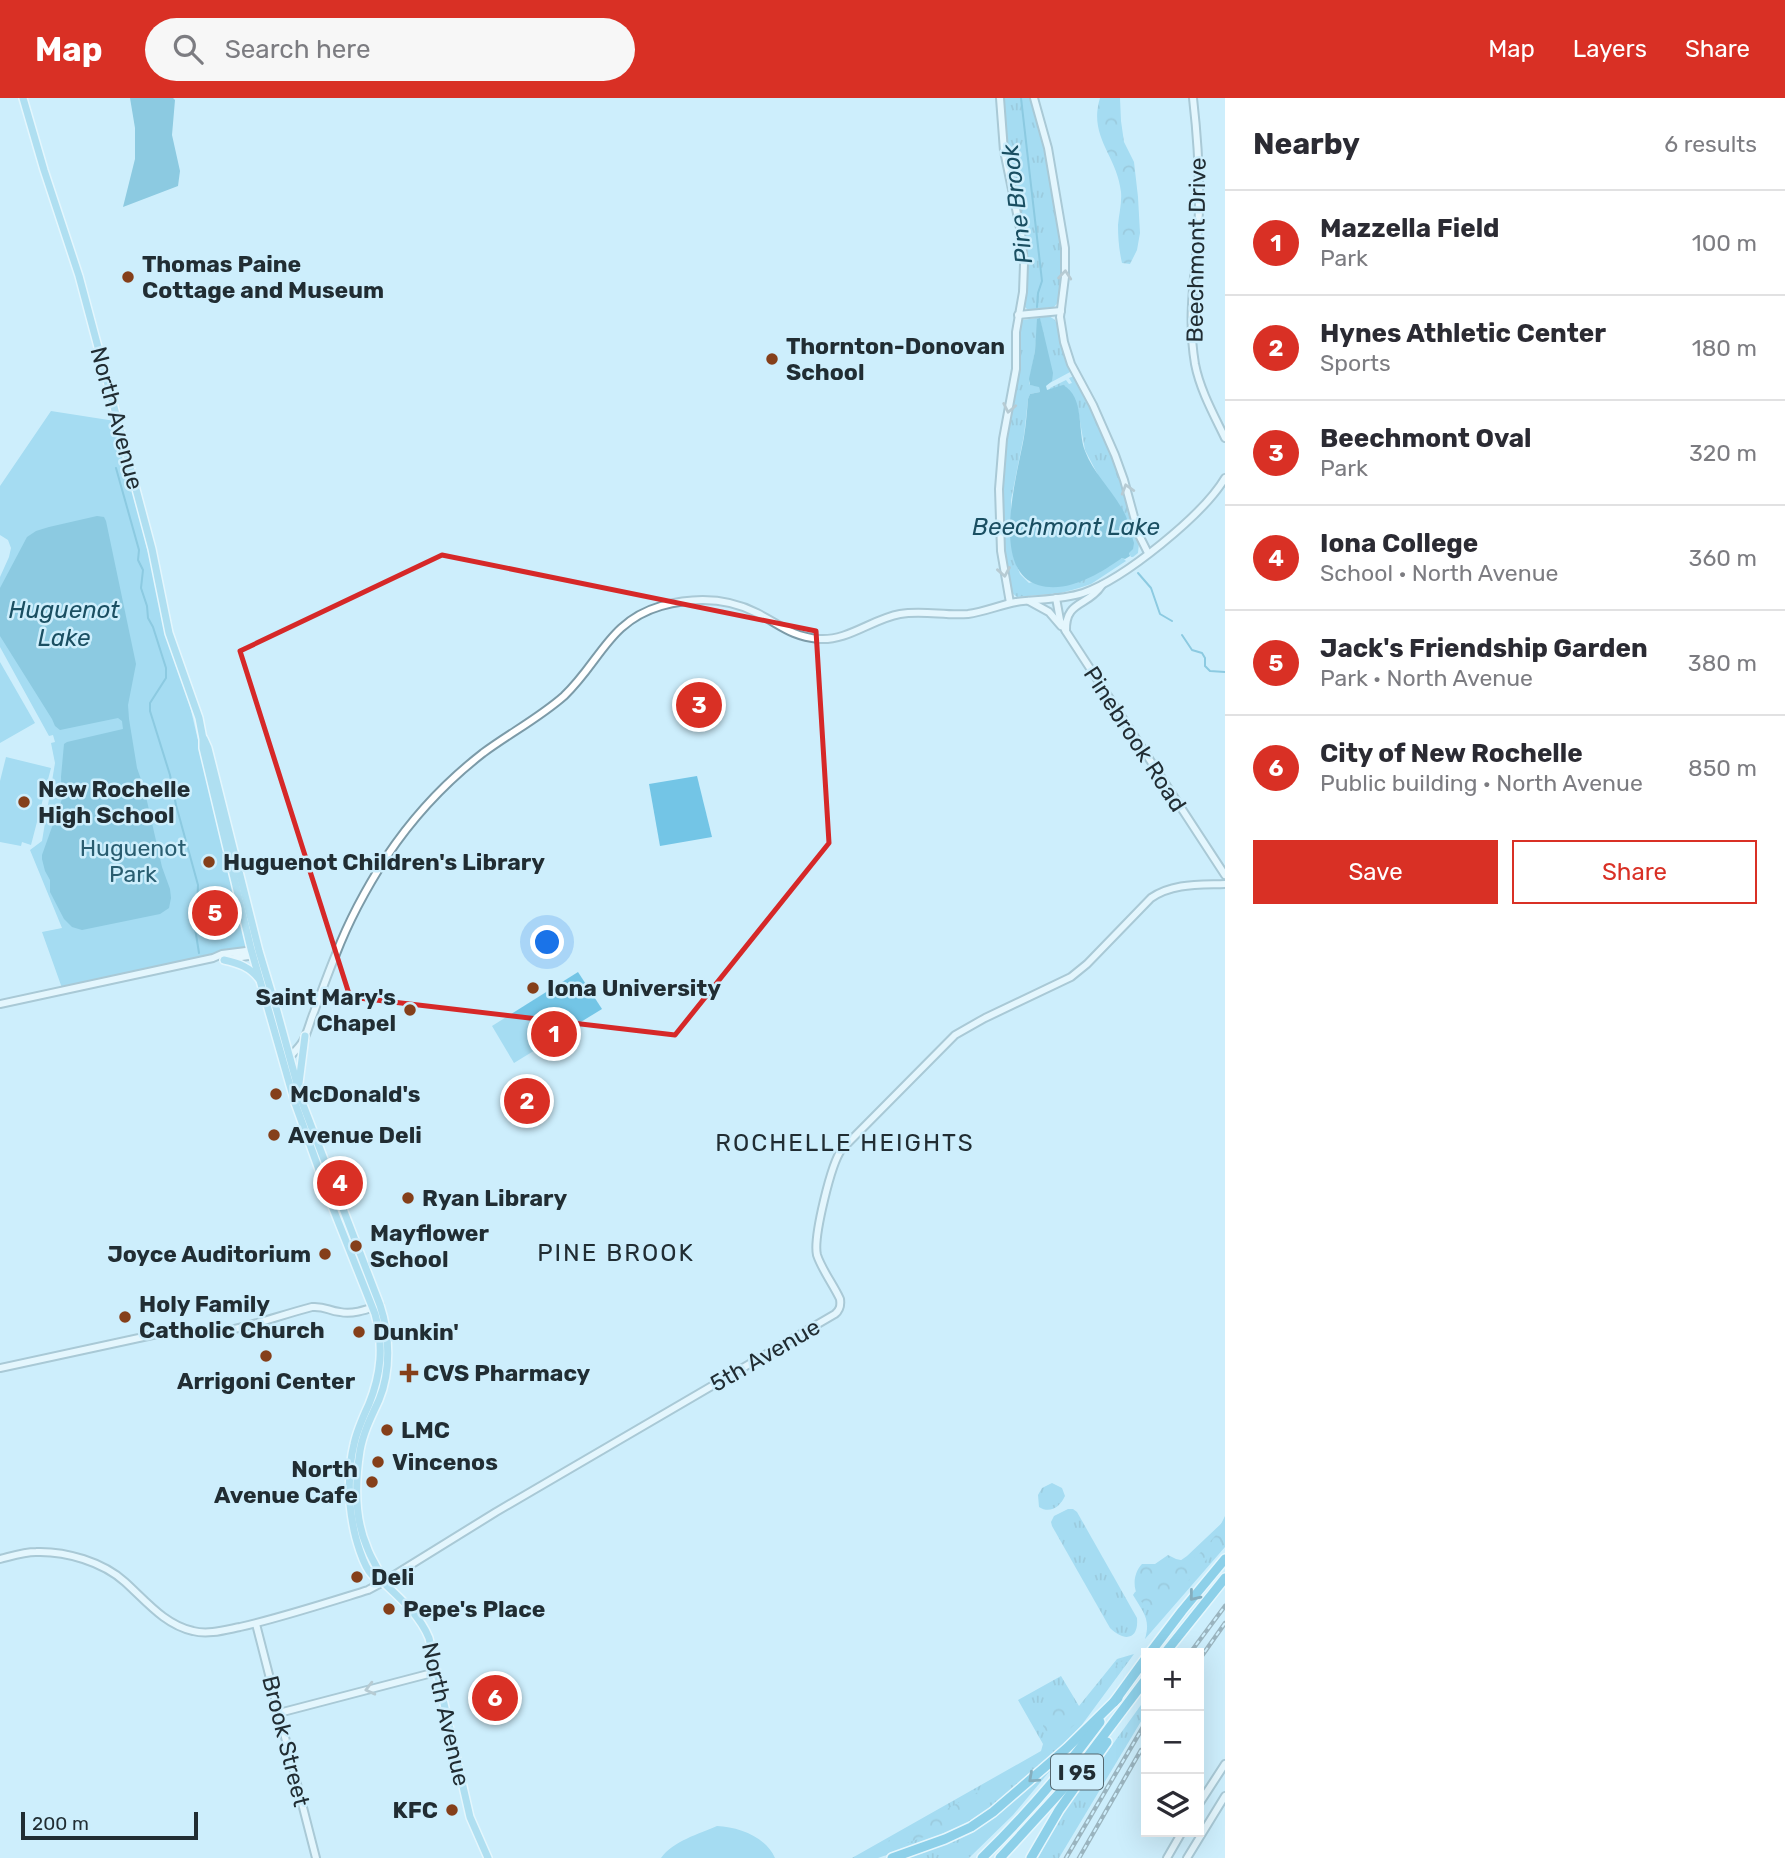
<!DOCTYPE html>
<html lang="en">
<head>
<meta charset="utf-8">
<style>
	body { margin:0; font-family:Rubik,sans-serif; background:#f7f7f7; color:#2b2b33 }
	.controls { position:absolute; right:21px; bottom:21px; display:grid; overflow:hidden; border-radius:0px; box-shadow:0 7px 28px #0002 }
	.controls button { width:63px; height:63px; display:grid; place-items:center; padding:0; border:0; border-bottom:2px solid #e1e1e2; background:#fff; color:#2b2b33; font:35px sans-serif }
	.scale { position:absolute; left:21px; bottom:18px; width:177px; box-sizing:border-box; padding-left:7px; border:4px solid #212d33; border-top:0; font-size:19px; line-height:24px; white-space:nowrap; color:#212d33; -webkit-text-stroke:5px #cdeefc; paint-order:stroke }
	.you { position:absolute; left:548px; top:845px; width:24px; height:24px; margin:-18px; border:5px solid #fff; border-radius:50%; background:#1a73e8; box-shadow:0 0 0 10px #1a73e833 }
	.badge { display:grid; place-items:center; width:46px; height:46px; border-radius:50%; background:#d93025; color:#fff; font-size:23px; font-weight:700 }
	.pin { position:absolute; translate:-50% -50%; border:4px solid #fff; box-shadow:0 2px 7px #0006 }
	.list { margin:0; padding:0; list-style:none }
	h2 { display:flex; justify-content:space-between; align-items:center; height:91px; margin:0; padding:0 28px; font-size:30px }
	h2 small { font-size:23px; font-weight:400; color:#7c7c81 }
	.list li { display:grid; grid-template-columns:46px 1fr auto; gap:21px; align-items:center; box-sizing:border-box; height:105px; padding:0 28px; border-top:2px solid #e1e1e2 }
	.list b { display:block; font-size:26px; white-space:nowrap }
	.list p { margin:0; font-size:23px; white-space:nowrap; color:#7c7c81 }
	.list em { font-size:23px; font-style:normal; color:#7c7c81 }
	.actions { display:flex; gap:14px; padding:21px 28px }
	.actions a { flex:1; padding:16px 0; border:2px solid #d93025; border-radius:0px; text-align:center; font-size:24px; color:#d93025 }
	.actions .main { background:#d93025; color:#fff }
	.icon { flex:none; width:38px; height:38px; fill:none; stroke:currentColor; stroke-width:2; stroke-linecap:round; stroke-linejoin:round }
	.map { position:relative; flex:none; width:1225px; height:1760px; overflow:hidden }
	header { display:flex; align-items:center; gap:42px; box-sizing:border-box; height:98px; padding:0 35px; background:#d93025; color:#fff }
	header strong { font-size:33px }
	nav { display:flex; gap:38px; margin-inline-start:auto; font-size:24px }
	.search { width:490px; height:63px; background:#f7f7f7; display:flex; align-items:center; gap:18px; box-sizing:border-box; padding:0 24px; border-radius:38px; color:#7c7c81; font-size:26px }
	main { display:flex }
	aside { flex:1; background:#fff }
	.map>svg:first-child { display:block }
	.grass { fill:url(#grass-tufts) }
	.forest { fill:url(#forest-crowns) }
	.green { fill:#73c5e6 }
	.water { fill:#3c9dc0 }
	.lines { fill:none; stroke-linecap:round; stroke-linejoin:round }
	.stream { stroke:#3c9dc0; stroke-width:2 }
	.minor-casing { stroke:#7c9ba8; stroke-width:10 }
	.major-casing { stroke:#fff; stroke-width:10 }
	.highway-casing { stroke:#fff; stroke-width:12 }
	.minor { stroke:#fff; stroke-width:6 }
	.major { stroke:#8bcde4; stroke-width:7 }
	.highway { stroke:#3eabd2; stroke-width:9 }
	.rail-casing { stroke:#5b6e76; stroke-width:4.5 }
	.rail { stroke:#cdeefc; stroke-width:2; stroke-dasharray:5; stroke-linecap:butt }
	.oneway { stroke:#9ba0a3 }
	.oneway2 { stroke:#2d5f73 }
	.marked { fill:none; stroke:#d62828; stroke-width:5; stroke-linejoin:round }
	.poi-dot { fill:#853f1a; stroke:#cdeefc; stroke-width:2.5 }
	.labels { text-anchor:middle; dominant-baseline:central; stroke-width:5; stroke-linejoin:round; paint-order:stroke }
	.shield { fill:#cdeefc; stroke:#55676f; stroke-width:2 }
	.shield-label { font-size:21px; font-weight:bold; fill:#212d33 }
	.street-label { font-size:23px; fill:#212d33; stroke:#cdeefc }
	.poi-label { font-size:23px; font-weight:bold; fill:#212d33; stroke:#cdeefc; text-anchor:start }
	.park-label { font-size:23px; fill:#295d70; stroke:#cdeefc }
	.water-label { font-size:24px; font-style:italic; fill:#1a4f62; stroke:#cdeefc }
	.neighbourhood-label { font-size:24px; letter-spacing:2px; fill:#212d33; stroke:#cdeefc }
</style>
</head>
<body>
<header>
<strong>Map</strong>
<div class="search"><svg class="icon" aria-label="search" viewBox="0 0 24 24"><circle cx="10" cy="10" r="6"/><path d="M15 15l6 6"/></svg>Search here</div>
<nav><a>Map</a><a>Layers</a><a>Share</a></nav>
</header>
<main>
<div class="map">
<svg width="1225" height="1760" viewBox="0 0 1225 1760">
	<defs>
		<pattern id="grass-tufts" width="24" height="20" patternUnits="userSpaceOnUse" patternTransform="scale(1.75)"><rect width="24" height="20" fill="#73c5e6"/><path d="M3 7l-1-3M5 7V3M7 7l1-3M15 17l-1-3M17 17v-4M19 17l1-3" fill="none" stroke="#5ea0bb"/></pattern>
		<pattern id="forest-crowns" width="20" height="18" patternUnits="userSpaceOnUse" patternTransform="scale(1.75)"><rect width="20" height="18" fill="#73c5e6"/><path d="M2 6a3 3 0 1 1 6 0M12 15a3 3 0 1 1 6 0" fill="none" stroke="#5ea0bb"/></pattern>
	</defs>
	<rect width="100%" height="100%" fill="#cdeefc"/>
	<g class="grass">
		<path d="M 1004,0 L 1032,0 L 1041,31 L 1063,152 L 1059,203 L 1054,209 L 1028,212 L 1025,209 L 1027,159 L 1011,76 L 1006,42 Z"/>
		<path d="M 1049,218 L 1055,222 L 1058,228 L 1066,259 L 1072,273 L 1046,287 L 1044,240 L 1040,221 L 1038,221 L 1035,253 L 1029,285 L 1030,287 L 1039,288 L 1040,294 L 1030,296 L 1028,301 L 1024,337 L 1011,402 L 1013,457 L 1020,476 L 1029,485 L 1123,460 L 1126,463 L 1091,486 L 1079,490 L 1061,495 L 1017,499 L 1012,495 L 1004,458 L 1001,390 L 1020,224 L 1023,222 Z"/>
		<path d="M 1074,278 C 1105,330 1125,387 1139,445 L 1138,455 L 1133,459 L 1131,459 L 1129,455 L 1097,375 L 1085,352 L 1078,312 L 1049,293 L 1050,290 L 1066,282 L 1069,286 L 1072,285 L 1069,280 Z"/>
		<path d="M 1052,1385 L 1062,1390 L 1065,1398 C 1060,1409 1050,1416 1039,1409 L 1038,1397 L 1042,1390 Z"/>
		<path d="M 1068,1411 L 1073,1411 L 1077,1414 L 1137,1520 C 1139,1542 1124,1544 1110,1530 L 1052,1428 L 1051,1424 L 1054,1418 Z"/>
		<path d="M 1225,1422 L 1225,1449 L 1145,1541 C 1151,1521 1143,1514 1133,1497 L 1135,1494 L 1187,1458 Z"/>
		<path d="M 1134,1556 L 1081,1628 L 1053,1657 L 1012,1695 L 984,1715 L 957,1732 L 878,1760 L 852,1760 L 1041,1653 L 1043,1646 L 1018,1602 L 1061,1578 L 1079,1608 L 1117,1561 Z"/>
		<path d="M 1146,1600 L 1146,1615 L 1059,1760 L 1038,1760 L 1059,1721 Z"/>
		<path d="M 1052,1667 L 1054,1668 L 1013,1717 L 969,1760 L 903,1760 L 965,1736 L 1001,1714 Z"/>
	</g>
	<g class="forest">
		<path d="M 1100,0 L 1120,0 L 1121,23 L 1124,44 L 1134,64 L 1138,99 L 1140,135 L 1137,152 L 1130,166 L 1122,165 C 1119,152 1118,140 1118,127 C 1119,116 1122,105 1121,94 C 1117,57 1088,39 1100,0 Z"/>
		<path d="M 1225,1418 L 1225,1439 L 1192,1479 L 1167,1504 L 1150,1511 C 1134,1502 1129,1480 1142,1466 L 1155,1466 L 1168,1457 L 1176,1461 L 1190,1464 L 1201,1454 L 1215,1438 Z"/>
		<path d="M 1126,1562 C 1121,1575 1111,1581 1102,1592 C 1087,1610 1078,1629 1057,1639 L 1048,1637 L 1043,1628 C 1048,1607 1065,1604 1083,1609 L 1116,1568 L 1120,1564 Z"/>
		<path d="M 1011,1676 L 1005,1687 L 971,1716 L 952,1724 L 935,1735 L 879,1755 L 876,1753 L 879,1748 Z"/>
	</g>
	<g class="green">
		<path d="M 51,313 L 115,323 L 148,454 L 190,608 L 246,849 L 62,890 L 42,834 L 62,830 L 30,752 L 42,743 L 55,665 L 51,645 L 55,644 L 53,637 L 49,638 L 0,549 L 0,479 L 9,459 L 11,450 L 8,442 L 0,437 L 0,388 Z"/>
		<path d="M 0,564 L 35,625 L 0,645 Z"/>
		<path d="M 6,659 L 51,670 L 31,747 L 22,744 L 21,748 L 0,744 L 0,683 Z"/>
		<path d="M 697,678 L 712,739 L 660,748 L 649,686 Z"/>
		<path d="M 578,874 L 602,911 L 514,965 L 492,928 Z"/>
		<path d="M 717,1728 C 739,1729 766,1739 775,1760 L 661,1760 C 673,1743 699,1736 717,1728 Z"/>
	</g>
	<g class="water">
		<path d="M 130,0 L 173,0 L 175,2 L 172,37 L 180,73 L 178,88 L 123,109 L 135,61 L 135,30 Z"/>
		<path d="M 1040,220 L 1053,275 L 1052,283 L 1046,288 L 1047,292 L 1063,287 C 1085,299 1077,332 1085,353 C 1093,374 1110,390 1121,409 C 1128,419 1130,433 1134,445 L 1133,451 L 1129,455 L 1130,458 L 1125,461 L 1122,460 C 1099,476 1067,496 1038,487 C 989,472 1018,374 1024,339 C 1026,326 1027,314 1028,301 L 1030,296 L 1040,294 L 1039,289 L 1030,287 L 1029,281 L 1035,253 L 1037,221 Z"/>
		<path d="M 97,418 L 104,419 L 106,423 L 136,566 L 128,607 L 129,621 L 137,670 L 144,690 L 162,769 L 170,791 L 171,800 L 169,810 L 160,816 L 82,832 L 72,829 L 64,821 L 50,794 L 50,782 L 45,773 L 42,761 L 42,757 L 62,701 L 61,679 L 64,646 L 67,644 L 123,631 L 122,623 L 118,620 L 60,632 L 55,628 L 52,621 L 0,538 L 0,490 L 27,439 L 36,433 L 49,429 Z"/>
	</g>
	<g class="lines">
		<g class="stream">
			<path d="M 1021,0 L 1042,183 L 1038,195 L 1037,209"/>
			<path d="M 116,370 L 139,452 L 138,462 L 143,472 L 141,490 L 147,508 L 148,520 L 153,529 L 166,570 L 166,580 L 150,605 L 150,613 L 170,677 L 176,707 L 198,787 L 197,808 L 194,824 L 199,855"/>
			<path d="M 1138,475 L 1151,490 L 1160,516 L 1172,523"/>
			<path d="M 1182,537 L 1192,552 L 1202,555 L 1205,560 L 1205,568 L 1210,573 L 1225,574"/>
		</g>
		<defs>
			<g id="minor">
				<path d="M 1000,0 L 1004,53 L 1021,135 L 1024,166 L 1023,194 L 1016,234 L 1016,271 L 1003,341 L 999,391 L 1001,453 L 1010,505"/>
				<path d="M 1034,0 L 1048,50 L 1065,150 L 1065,179 L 1060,219 L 1064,244 L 1071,266 L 1093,307 L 1115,357 L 1124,382 L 1139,437 L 1148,455"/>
				<path d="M 1193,0 C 1198,44 1201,89 1198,133 C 1195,180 1187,218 1195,266 C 1200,292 1214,317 1225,340"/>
				<path d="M 1018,217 L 1061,213"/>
				<path d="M 1056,500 L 1060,522 L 1065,532 L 1225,777"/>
				<path d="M 1029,503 L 1049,514 L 1061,528"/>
				<path d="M 1066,533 C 1065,502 1088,509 1102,487"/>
				<path d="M 228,861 L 255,857"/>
				<path d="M 0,906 L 213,860 L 222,856 L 254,852"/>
				<path d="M 287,962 C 292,956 299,950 303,943 C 308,934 310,923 314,914 C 321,895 328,875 336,856 C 349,822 367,789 387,758 C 413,719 447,683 483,655 C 510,635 539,620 564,598 C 600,564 609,523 661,508 C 694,499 726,499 757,515 C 781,527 790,538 819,541 C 848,543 872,521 900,516 C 923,512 945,518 968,516 C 984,514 1000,507 1016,504 C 1038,501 1061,502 1083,495 C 1124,481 1203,417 1225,380"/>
				<path d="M 0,1270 L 162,1235 C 177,1234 191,1238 206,1236 C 242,1232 277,1218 312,1209 C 326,1208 328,1213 340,1214 C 353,1217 368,1211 380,1207"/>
				<path d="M 0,1461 C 12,1458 24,1454 36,1454 C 66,1453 103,1464 125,1484 C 146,1503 165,1527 193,1533 C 208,1537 225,1532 240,1529 C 283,1519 326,1505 368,1492 L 383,1484 L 496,1414 L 835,1216 C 840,1212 841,1208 840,1201 C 833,1186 822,1172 817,1157 C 813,1140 831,1065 842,1051 L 955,937 L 985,920 L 1071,879 L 1087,866 L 1151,800 C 1173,785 1199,787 1225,786"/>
				<path d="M 256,1526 L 316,1760"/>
				<path d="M 279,1615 L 436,1574"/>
				<path d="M 1199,1706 L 1225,1666"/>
				<path d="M 1167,1760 L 1182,1734"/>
				<path d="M 1187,1760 L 1225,1698"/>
			</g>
			<g id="major">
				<path d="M 23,0 L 44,72 L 79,178 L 152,451 L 169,535 L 199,620 L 203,641 L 203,650 L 251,851 L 295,1005 L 332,1108 L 375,1216 C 384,1248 381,1276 369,1306 C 363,1319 357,1332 354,1346 C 348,1371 348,1402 353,1427 C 355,1439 363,1468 372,1477 C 375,1481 381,1482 385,1486 C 402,1502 420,1518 429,1540 L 470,1719 L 488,1760"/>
				<path d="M 204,641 L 208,650 L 259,853 L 277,913 L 302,1004 L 380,1207 C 390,1237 391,1273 379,1302 C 371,1319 363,1335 360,1353 C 355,1385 354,1419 367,1449 C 371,1461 379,1471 383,1483"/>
				<path d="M 224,862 C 238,865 250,869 259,881"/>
				<path d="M 299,985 L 305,938"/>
			</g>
			<g id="highway">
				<path d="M 1150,1555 L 1182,1513 L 1225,1461"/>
				<path d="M 1165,1555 L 1225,1480"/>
				<path d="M 1114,1604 L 1146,1560"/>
				<path d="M 892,1760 L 945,1741 L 971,1729 L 993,1714 L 1067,1650 L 1118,1600"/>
				<path d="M 982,1760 C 1025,1718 1064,1673 1100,1624"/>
				<path d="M 1000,1760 L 1064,1690 L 1146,1581"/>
				<path d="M 1031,1760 L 1059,1712 L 1107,1644"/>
			</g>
		</defs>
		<use href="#minor" class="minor-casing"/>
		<use href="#major" class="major-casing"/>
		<use href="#highway" class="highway-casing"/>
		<use href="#minor" class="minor"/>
		<use href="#major" class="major"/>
		<use href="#highway" class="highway"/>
		<defs>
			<g id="rail">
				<path d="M 1190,1555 L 1225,1508"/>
				<path d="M 1199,1562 L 1225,1525"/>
				<path d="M 1066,1760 L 1146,1624"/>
				<path d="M 1079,1760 L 1141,1652"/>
			</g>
		</defs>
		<use href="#rail" class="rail-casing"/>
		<use href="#rail" class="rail"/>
	</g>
	<defs><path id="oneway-chevron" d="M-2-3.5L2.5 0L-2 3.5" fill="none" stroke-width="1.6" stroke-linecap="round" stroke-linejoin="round" transform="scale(1.75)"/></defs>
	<g class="oneway">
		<use href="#oneway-chevron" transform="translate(1065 177) rotate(-85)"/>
		<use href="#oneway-chevron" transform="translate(1009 310) rotate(101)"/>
		<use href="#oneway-chevron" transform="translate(1127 391) rotate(-107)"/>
		<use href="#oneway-chevron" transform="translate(1004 474) rotate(80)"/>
		<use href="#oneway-chevron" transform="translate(370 1591) rotate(166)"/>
	</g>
	<g class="oneway2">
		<use href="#oneway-chevron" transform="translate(1194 1498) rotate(129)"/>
		<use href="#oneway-chevron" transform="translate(1033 1680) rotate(138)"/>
	</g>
	<path d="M0 0H1225V1760H0ZM 442,457 L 816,533 L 829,745 L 675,937 L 350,899 L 240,553 Z" fill="#cdeefc" fill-opacity=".55" fill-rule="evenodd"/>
	<path class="marked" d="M 442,457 L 816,533 L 829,745 L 675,937 L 350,899 L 240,553 Z"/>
	<g class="poi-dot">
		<circle cx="128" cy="179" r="7"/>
		<circle cx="772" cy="261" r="7"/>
		<circle cx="24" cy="704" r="7"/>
		<circle cx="209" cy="764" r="7"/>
		<circle cx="533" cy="890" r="7"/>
		<circle cx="410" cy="912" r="7"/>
		<circle cx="276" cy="996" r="7"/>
		<circle cx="274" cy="1037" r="7"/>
		<circle cx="408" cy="1100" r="7"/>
		<circle cx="356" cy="1148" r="7"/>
		<circle cx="325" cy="1156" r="7"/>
		<circle cx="125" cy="1219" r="7"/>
		<circle cx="359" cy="1234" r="7"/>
		<circle cx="266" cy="1258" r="7"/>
		<path d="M405.5 1264.5h7v7h7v7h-7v7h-7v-7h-7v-7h7z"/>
		<circle cx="387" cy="1332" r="7"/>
		<circle cx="378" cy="1364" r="7"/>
		<circle cx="372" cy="1384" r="7"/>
		<circle cx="357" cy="1479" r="7"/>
		<circle cx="389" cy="1511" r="7"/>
		<circle cx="452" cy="1712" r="7"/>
	</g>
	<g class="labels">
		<rect class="shield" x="1051" y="1656.5" width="52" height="35" rx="5"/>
		<g class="shield-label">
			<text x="1077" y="1674">I 95</text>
		</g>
		<g class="street-label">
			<text transform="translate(1196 152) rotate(-89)">Beechmont Drive</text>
			<text transform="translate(117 320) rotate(75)">North Avenue</text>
			<text transform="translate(1135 641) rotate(57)">Pinebrook Road</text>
			<text transform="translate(765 1257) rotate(-30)">5th Avenue</text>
			<text transform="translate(446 1616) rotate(77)">North Avenue</text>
			<text transform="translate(286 1643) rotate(76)">Brook Street</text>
		</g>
		<g class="poi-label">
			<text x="142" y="166">Thomas Paine<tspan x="142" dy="26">Cottage and Museum</tspan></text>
			<text x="786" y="248">Thornton-Donovan<tspan x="786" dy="26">School</tspan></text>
			<text x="38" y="691">New Rochelle<tspan x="38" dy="26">High School</tspan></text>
			<text x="223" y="764">Huguenot Children's Library</text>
			<text x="547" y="890">Iona University</text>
			<text x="396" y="899" text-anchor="end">Saint Mary's<tspan x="396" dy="26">Chapel</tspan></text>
			<text x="290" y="996">McDonald's</text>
			<text x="288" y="1037">Avenue Deli</text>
			<text x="422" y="1100">Ryan Library</text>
			<text x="370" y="1135">Mayflower<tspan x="370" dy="26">School</tspan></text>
			<text x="311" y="1156" text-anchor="end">Joyce Auditorium</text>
			<text x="139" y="1206">Holy Family<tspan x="139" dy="26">Catholic Church</tspan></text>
			<text x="373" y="1234">Dunkin'</text>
			<text x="423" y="1275">CVS Pharmacy</text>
			<text x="266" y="1283" text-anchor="middle">Arrigoni Center</text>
			<text x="401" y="1332">LMC</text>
			<text x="392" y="1364">Vincenos</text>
			<text x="358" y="1371" text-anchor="end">North<tspan x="358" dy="26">Avenue Cafe</tspan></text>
			<text x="371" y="1479">Deli</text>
			<text x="403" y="1511">Pepe's Place</text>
			<text x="438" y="1712" text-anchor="end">KFC</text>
		</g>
		<g class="park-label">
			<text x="133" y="750">Huguenot<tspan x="133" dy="26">Park</tspan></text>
		</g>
		<g class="water-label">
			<text transform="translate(1017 106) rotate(-97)">Pine Brook</text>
			<text x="1066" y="429">Beechmont Lake</text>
			<text x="64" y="512">Huguenot<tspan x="64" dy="28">Lake</tspan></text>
		</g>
		<g class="neighbourhood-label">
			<text x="845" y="1045">ROCHELLE HEIGHTS</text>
			<text x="616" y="1155">PINE BROOK</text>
		</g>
	</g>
</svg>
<div class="controls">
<button>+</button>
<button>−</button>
<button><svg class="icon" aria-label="layers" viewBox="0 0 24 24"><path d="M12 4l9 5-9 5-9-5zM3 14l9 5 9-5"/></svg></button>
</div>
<div class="scale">200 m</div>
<div class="you"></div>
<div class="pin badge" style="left:554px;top:936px">1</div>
<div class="pin badge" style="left:527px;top:1003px">2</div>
<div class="pin badge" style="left:699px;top:607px">3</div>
<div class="pin badge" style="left:340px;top:1085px">4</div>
<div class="pin badge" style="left:215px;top:815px">5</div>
<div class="pin badge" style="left:495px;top:1600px">6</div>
</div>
<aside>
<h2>Nearby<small>6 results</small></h2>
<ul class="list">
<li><span class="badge">1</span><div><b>Mazzella Field</b><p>Park</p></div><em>100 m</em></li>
<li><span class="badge">2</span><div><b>Hynes Athletic Center</b><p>Sports</p></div><em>180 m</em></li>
<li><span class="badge">3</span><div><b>Beechmont Oval</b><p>Park</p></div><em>320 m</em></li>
<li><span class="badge">4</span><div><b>Iona College</b><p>School · North Avenue</p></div><em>360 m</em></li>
<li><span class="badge">5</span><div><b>Jack's Friendship Garden</b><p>Park · North Avenue</p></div><em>380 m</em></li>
<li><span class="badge">6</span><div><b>City of New Rochelle</b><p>Public building · North Avenue</p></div><em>850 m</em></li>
</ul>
<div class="actions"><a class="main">Save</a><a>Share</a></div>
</aside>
</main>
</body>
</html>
